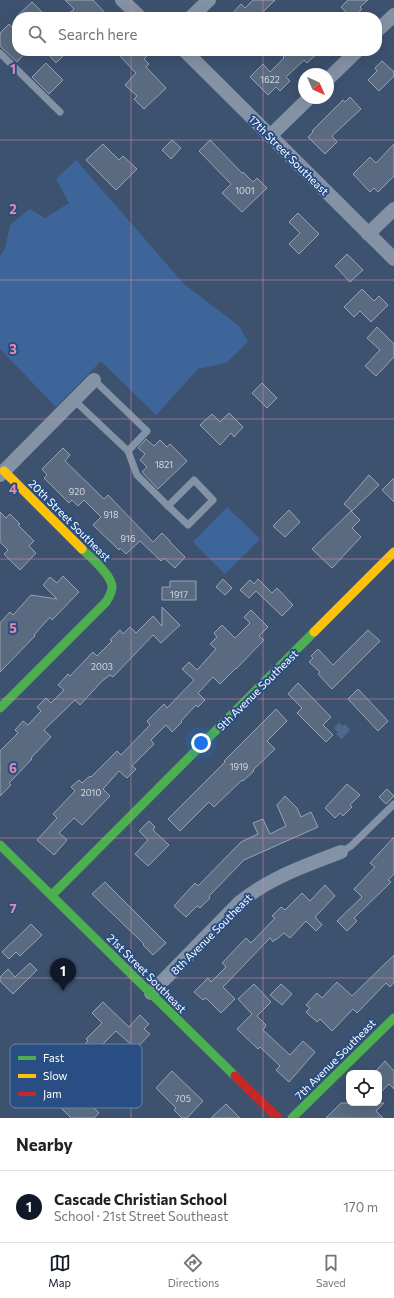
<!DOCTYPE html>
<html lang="en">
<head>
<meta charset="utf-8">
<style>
	body { margin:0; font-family:Commissioner,sans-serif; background:#f2f2f2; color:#222 }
	.controls { position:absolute; right:12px; bottom:12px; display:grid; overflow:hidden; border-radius:8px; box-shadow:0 4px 16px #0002 }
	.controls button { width:36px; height:36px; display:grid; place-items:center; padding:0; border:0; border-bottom:1px solid #e0e0e0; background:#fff; color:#222; font:20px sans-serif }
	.compass { position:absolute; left:298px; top:68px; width:36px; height:36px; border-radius:50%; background:#fff; box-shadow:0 4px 16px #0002; rotate:135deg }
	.you { position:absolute; left:201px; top:743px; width:14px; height:14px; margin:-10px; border:3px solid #fff; border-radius:50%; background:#1a73e8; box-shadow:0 0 0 6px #1a73e833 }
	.badge { display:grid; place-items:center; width:26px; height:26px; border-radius:50%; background:#111827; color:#fff; font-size:13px; font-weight:700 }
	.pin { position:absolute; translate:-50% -33px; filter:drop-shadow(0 1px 2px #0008) }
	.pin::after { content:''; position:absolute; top:21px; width:14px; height:12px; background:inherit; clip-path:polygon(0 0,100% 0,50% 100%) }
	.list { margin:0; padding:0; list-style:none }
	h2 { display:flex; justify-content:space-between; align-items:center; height:52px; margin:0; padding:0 16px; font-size:17px }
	h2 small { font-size:13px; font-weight:400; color:#767676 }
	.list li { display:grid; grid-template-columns:26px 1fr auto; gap:12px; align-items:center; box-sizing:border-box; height:72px; padding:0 16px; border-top:1px solid #e0e0e0 }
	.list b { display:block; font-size:15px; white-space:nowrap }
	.list p { margin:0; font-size:13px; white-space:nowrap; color:#767676 }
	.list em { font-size:13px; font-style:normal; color:#767676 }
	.icon { flex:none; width:22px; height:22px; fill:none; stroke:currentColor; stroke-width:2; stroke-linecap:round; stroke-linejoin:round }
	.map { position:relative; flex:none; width:394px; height:1118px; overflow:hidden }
	.search { position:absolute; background:#fff; box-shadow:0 4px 16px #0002; left:12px; right:12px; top:12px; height:44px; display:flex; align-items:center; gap:10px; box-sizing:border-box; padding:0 14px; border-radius:16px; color:#767676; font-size:15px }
	.sheet { height:124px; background:#fff }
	nav { display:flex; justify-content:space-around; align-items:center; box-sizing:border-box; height:56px; border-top:1px solid #e0e0e0; background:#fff; font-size:11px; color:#767676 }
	nav a { display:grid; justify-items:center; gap:2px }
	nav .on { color:#111827 }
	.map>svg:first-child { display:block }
	.green { fill:#3e6599 }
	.water { fill:#4d688c }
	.building { fill:#5a6b81; stroke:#97a3b3 }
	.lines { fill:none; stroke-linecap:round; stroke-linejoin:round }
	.lane { stroke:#8492a5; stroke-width:7 }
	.street { stroke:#8492a5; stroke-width:14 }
	.fast { stroke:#4caf50; stroke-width:9 }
	.slow { stroke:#ffc107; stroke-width:9 }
	.jam { stroke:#c62828; stroke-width:9 }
	.grid { fill:none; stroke:#e08cad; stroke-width:1; stroke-opacity:0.55 }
	.labels { text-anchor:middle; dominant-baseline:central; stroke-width:4; stroke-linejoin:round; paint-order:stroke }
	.number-label { font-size:9px; fill:#d6dae0 }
	.street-label { font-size:11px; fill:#fff; stroke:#294e83 }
	.key { fill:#294e83; stroke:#6983a8; stroke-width:1 }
	.key-label { font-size:11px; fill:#fff }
	.grid-label { font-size:13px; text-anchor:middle; font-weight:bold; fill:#e08cad; stroke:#294e83; stroke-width:4; stroke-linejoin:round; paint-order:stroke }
</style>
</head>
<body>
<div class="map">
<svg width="394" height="1118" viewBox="0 0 394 1118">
	<rect width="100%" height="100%" fill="#3d526f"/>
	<g class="green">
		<path d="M 76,160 L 184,284 L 239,326 L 248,342 L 226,363 L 198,369 L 156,415 L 101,361 L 56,407 L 0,349 L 0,256 L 5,249 L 10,225 L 30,209 L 45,218 L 69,203 L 56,179 Z"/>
		<path d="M 227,507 L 260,539 L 225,574 L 193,542 Z"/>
	</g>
	<path class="water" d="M 339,723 L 343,726 L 345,724 L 350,730 L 342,739 L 336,734 L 338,732 L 334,728 Z"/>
	<g class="building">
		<path d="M 65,0 L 93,0 L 109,17 L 65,17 L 74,9 Z"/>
		<path d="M 253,0 L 275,0 L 258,17 L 229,17 L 241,4 L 245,8 Z"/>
		<path d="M 348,0 L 368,0 L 360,7 L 362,9 L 354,17 L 351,17 L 341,7 Z"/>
		<path d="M 32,2 L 47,17 L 16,17 Z"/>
		<path d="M 9,24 L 17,32 L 17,51 L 27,51 L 17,62 L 0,46 L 0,33 Z"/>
		<path d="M 45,51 L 68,51 L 56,63 Z"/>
		<path d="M 115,51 L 142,51 L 147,56 L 144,59 L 149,64 L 146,67 L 166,88 L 144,109 L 134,99 L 137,96 L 125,85 L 136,73 Z"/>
		<path d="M 289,51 L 320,51 L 307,63 L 304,60 L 286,77 L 290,81 L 280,91 L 276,87 L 268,95 L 250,77 L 263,64 L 270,72 L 284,58 L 283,57 Z"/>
		<path d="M 382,61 L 394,72 L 394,76 L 379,91 L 368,80 L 377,71 L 375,68 Z"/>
		<path d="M 46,63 L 63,80 L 49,94 L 32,77 Z"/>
		<path d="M 350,97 L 361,109 L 332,136 L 337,142 L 325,154 L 308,137 L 313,132 L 312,131 L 343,100 L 345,102 Z"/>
		<path d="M 172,140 L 181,148 L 171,159 L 162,150 Z"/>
		<path d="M 210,140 L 242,173 L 243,172 L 253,182 L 257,178 L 267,188 L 242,212 L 222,193 L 231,184 L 199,151 Z"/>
		<path d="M 103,144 L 119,160 L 123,156 L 137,169 L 116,190 L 86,160 Z"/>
		<path d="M 394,144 L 394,176 L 378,192 L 374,188 L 370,192 L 353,174 L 370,157 L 376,163 Z"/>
		<path d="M 298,213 L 319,234 L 299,254 L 289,244 L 300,233 L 289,222 Z"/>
		<path d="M 347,254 L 363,270 L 350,282 L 335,266 Z"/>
		<path d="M 362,289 L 374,301 L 379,296 L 388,305 L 371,322 L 360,311 L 354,317 L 344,307 Z"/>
		<path d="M 377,327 L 394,344 L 394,357 L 376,376 L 365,366 L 380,350 L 367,338 Z"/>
		<path d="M 262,383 L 277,398 L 267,408 L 252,393 Z"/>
		<path d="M 229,413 L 243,427 L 234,437 L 231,433 L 220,445 L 200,425 L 212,414 L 220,422 Z"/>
		<path d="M 146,439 L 154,446 L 160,440 L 167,447 L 170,444 L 187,461 L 158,489 L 142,472 L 147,467 L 140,460 L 145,454 L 138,448 Z"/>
		<path d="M 63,448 L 70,455 L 65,461 L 104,499 L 108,495 L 153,542 L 162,533 L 170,541 L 170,542 L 185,557 L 175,568 L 164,558 L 161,561 L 140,541 L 126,554 L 120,548 L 119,550 L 93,525 L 101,517 L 84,500 L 78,506 L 72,500 L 69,503 L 44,478 L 47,475 L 42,469 Z"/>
		<path d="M 369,475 L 379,485 L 352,511 L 344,504 Z"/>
		<path d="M 394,478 L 394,502 L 382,490 Z"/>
		<path d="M 289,510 L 300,522 L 285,537 L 273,526 Z"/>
		<path d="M 351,511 L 360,520 L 352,528 L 361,537 L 332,568 L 312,549 Z"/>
		<path d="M 0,512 L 6,518 L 10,514 L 20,524 L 18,525 L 34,541 L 29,546 L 36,553 L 20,570 L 4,554 L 8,550 L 0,542 Z"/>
		<path d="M 63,576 L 79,592 L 52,620 L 50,617 L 34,635 L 35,636 L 0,672 L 0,623 L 10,612 L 13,615 L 31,595 L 57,599 L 43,585 L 50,577 L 57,583 Z"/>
		<path d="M 223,579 L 232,588 L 225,595 L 216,587 Z"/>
		<path d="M 258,579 L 272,593 L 277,588 L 293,605 L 282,616 L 256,591 L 249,598 L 240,590 L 250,580 L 254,584 Z"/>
		<path d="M 170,581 L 196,581 L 196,600 L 162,600 L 162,587 L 170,587 Z"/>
		<path d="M 162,607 L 180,625 L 161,643 L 153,635 L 113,677 L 110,675 L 102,681 L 80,705 L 75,700 L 44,730 L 51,737 L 31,758 L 32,759 L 9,783 L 11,785 L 0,796 L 0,751 L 18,733 L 15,730 L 23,721 L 28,725 L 41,711 L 37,707 L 46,698 L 51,703 L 64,690 L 58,685 L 68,674 L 70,676 L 93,652 L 97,656 L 112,641 L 110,640 L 120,630 L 123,634 L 130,627 L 136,633 L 153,616 L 162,626 Z"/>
		<path d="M 251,610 L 268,627 L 259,636 L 264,640 L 236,669 L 236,668 L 220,684 L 213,677 L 198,693 L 205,700 L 198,707 L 196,705 L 181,721 L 182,722 L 172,732 L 166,725 L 151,740 L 154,744 L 132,766 L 136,769 L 127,778 L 119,771 L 103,789 L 110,796 L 82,825 L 74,818 L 59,833 L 67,840 L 54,855 L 37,840 L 57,818 L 53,814 L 75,791 L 71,787 L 79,780 L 82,783 L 90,776 L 91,777 L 117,751 L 121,755 L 150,725 L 147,721 L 164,704 L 167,708 L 194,680 L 182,669 L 189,662 L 197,670 L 216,649 L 210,644 L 217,637 L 214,633 L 222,625 L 235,638 L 250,623 L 244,617 Z"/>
		<path d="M 368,630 L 380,641 L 332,689 L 318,674 L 320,672 L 309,662 L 313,658 L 311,656 L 318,649 L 333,665 Z"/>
		<path d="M 298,683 L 331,717 L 323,725 L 333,735 L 326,742 L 297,713 L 302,708 L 288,694 Z"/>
		<path d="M 358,689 L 388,721 L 378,731 L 348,699 Z"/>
		<path d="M 276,709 L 287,721 L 267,741 L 275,749 L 253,770 L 254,771 L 243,781 L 242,780 L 214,807 L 209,802 L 180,831 L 168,819 L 225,762 L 224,761 Z"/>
		<path d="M 347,784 L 360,795 L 350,805 L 352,807 L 343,816 L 340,813 L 335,818 L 325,808 Z"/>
		<path d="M 387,789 L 394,796 L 386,804 L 379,797 Z"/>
		<path d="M 285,796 L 297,808 L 301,817 L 311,812 L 318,827 L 244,860 L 209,896 L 210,898 L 200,908 L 197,906 L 186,917 L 174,906 L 195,883 L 198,886 L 241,842 L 258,834 L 253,823 L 263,819 L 270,834 L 286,826 L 277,805 Z"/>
		<path d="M 149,821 L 155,827 L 153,830 L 169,845 L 148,866 L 135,854 L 148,840 L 139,831 Z"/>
		<path d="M 394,837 L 394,874 L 388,880 L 391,882 L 354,918 L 357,921 L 347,931 L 337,921 L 362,897 L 354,889 L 375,867 L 370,863 Z"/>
		<path d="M 105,882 L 166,943 L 153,955 L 143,945 L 144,944 L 92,894 Z"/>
		<path d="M 325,885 L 335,896 L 315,917 L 322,925 L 316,931 L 306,921 L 290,938 L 284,933 L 276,940 L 275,939 L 273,942 L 270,938 L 223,987 L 235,999 L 221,1013 L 206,998 L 203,1000 L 194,992 L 208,978 L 211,982 L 226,967 L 222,963 L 246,938 L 251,943 L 275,918 L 272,916 L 281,907 L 285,910 L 302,893 L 310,901 Z"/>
		<path d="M 31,924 L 42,935 L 20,956 L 16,952 L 9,959 L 2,952 Z"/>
		<path d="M 394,955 L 394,982 L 390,987 L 386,983 L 357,1013 L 353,1009 L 332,1031 L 320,1019 L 317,1022 L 306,1012 L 310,1008 L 306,1005 L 317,993 L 322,998 L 337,982 L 352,996 Z"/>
		<path d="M 30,963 L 37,970 L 13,994 L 0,981 L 0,977 L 8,969 L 15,977 Z"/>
		<path d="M 254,984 L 271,1002 L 257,1016 L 266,1025 L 263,1030 L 290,1055 L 303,1041 L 315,1052 L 289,1082 L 276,1070 L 280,1066 L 260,1047 L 258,1049 L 237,1029 L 252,1014 L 238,999 Z"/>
		<path d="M 281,984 L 292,994 L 282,1005 L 270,995 Z"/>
		<path d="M 103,1002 L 129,1027 L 140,1015 L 149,1024 L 144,1029 L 150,1034 L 136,1049 L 116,1031 L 92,1055 L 83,1046 L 88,1041 L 86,1039 L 102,1023 L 92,1013 Z"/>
		<path d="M 385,1061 L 394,1071 L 394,1089 L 389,1084 L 379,1094 L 379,1073 L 376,1071 Z"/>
		<path d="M 172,1071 L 203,1101 L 187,1118 L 182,1118 L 174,1110 L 176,1108 L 156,1088 Z"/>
		<path d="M 75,1089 L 99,1113 L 94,1118 L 71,1118 L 59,1106 Z"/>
		<path d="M 341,1103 L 384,1103 L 376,1111 L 383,1118 L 326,1118 Z"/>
		<path d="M 226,1104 L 240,1118 L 211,1118 Z"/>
	</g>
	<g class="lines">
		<g class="lane">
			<path d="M 0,53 L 60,112"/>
			<path d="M 74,400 L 128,451 L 147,431 L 94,380"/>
			<path d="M 128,451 L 137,475 L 168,506"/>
			<path d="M 194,480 L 213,500 L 188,525 L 168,506 Z"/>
			<path d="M 341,852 L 351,846 L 394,804"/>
		</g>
		<g class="street">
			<path d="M 122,0 L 140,17"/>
			<path d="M 191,17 L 209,0"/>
			<path d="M 377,31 L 394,15"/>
			<path d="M 185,51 L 394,259"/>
			<path d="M 328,79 L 357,51"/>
			<path d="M 270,136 L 309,98"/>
			<path d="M 368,234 L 394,209"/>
			<path d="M 0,475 L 94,380"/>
			<path d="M 151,993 L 239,903 C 269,878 304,866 341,852"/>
		</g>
		<g class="fast">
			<path d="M 0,708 L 106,602 C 109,597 112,593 112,587 C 112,575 91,558 82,549"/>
			<path d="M 0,845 L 235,1076"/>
			<path d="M 52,895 L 314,632"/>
			<path d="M 292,1118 L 394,1018"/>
		</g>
		<g class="slow">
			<path d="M 4,471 L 82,549"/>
			<path d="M 314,632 L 394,552"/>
		</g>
		<path class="jam" d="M 235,1076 L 278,1118"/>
	</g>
	<path class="grid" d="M 131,0 L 131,17M 263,0 L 263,17M 131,51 L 131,1118M 263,51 L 263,1118M 0,140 L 394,140M 0,280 L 394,280M 0,419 L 394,419M 0,559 L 394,559M 0,699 L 394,699M 0,838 L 394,838M 0,978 L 394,978"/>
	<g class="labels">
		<g class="number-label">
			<text x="270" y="79">1622</text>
			<text x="245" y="190">1001</text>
			<text x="164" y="464">1821</text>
			<text x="77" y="491">920</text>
			<text x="111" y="514">918</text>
			<text x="128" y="538">916</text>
			<text x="179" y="594">1917</text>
			<text x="102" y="666">2003</text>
			<text x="239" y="766">1919</text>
			<text x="91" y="792">2010</text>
			<text x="183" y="1098">705</text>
		</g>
		<g class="street-label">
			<text transform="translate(289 155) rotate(45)">17th Street Southeast</text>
			<text transform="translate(70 520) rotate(45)">20th Street Southeast</text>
			<text transform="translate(257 690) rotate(-45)">9th Avenue Southeast</text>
			<text transform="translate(211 934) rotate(-45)">8th Avenue Southeast</text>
			<text transform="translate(147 973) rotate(45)">21st Street Southeast</text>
			<text transform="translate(335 1059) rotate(-45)">7th Avenue Southeast</text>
		</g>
	</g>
	<rect x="10" y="1044" width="132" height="64" rx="6" class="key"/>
	<rect x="18" y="1056" width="18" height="4" fill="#4caf50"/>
	<rect x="18" y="1074" width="18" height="4" fill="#ffc107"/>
	<rect x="18" y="1092" width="18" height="4" fill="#c62828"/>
	<g class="key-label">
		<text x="43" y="1062">Fast</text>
		<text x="43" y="1080">Slow</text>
		<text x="43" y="1098">Jam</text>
	</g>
	<g class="grid-label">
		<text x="13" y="74">1</text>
		<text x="13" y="214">2</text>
		<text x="13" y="354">3</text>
		<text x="13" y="494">4</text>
		<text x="13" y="633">5</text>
		<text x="13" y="773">6</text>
		<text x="13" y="913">7</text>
	</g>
</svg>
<div class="controls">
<button><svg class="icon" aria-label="locate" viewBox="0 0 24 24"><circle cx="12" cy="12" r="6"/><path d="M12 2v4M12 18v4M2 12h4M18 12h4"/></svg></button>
</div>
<svg class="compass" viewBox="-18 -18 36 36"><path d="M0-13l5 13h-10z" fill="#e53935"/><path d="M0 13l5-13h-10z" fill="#767676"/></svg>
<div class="you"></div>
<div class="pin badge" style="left:63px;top:991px">1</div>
<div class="search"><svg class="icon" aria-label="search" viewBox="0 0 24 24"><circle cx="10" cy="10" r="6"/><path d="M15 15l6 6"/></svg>Search here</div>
</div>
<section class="sheet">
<h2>Nearby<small></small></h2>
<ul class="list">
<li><span class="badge">1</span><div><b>Cascade Christian School</b><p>School · 21st Street Southeast</p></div><em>170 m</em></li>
</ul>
</section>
<nav>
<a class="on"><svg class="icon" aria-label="map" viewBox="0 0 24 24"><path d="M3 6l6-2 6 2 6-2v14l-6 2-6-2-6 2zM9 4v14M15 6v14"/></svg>Map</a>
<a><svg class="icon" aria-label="directions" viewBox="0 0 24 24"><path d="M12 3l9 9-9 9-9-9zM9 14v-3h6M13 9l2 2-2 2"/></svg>Directions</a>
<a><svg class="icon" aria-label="saved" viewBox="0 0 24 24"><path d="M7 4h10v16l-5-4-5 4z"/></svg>Saved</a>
</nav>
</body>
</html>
